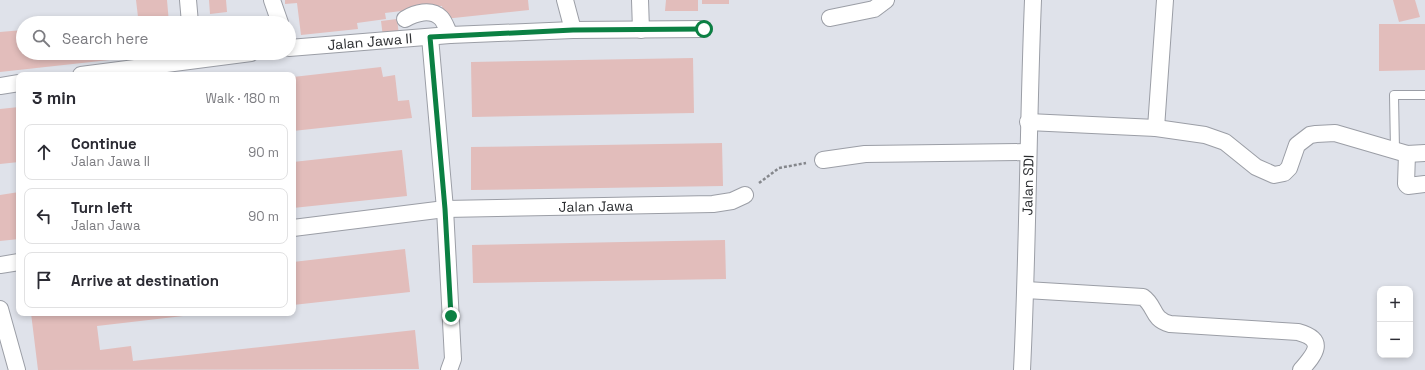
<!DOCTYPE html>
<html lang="en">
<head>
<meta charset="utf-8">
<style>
	body { margin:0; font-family:"Space Grotesk",sans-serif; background:#f2f2f3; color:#2b2b33 }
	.controls { position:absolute; right:12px; bottom:12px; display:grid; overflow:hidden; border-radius:8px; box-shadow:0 2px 6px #0003 }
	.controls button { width:36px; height:36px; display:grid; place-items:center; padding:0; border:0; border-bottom:1px solid #e1e1e2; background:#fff; color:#2b2b33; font:20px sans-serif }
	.stop { position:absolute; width:12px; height:12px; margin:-9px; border:3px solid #0b8043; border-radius:50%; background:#fff }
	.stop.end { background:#0b8043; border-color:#fff; box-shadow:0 1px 4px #0008 }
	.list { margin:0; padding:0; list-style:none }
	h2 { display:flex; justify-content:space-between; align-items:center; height:52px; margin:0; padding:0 16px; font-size:17px }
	h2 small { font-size:13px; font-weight:400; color:#7c7c81 }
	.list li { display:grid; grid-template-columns:26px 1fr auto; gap:12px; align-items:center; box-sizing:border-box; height:56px; margin:0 8px 8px; padding:0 8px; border:1px solid #e1e1e2; border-radius:8px }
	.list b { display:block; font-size:15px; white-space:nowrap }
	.list p { margin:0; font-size:13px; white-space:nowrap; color:#7c7c81 }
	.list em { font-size:13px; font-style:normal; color:#7c7c81 }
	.icon { flex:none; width:22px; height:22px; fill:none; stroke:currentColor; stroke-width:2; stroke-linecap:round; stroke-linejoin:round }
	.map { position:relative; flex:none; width:1425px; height:370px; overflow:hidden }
	.search { position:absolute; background:#fff; box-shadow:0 2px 6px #0003; left:16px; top:16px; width:280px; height:44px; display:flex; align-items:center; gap:10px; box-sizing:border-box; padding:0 14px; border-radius:22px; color:#7c7c81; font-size:15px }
	.panel { position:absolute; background:#fff; box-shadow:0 2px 6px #0003; left:16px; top:72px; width:280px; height:244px; border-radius:8px }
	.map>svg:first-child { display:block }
	.building { fill:#e2bdbb }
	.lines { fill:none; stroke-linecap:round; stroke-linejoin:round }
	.lane-casing { stroke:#9b9ea6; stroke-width:10 }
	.street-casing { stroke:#9b9ea6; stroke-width:18 }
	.path { stroke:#85878c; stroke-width:2.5; stroke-dasharray:3 2; stroke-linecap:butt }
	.lane { stroke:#fff; stroke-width:8 }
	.street { stroke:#fff; stroke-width:16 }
	.route { stroke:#0b8043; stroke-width:5 }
	.labels { text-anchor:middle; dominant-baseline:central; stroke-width:3; stroke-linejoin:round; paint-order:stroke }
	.street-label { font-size:14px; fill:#2b2d30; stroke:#dfe2ea }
</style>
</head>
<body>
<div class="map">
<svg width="1425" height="370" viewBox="0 0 1425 370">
	<rect width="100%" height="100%" fill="#dfe2ea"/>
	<g class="building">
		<path d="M 136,0 L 167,0 L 169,23 L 91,23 L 138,17 Z"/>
		<path d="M 209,0 L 226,0 L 227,12 L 210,14 Z"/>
		<path d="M 285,0 L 528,0 L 529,10 L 444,19 L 442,6 L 385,13 L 386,19 L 357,23 L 358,29 L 301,35 L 297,3 L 285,4 Z"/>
		<path d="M 666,0 L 698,0 L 698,11 L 665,11 Z"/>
		<rect x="702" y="0" width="27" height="4"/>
		<path d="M 1393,0 L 1415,0 L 1420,17 L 1399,22 Z"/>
		<path d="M 397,19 L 399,35 L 383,37 L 381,21 Z"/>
		<path d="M 1379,24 L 1425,24 L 1425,70 L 1379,71 Z"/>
		<path d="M 23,30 L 23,53 L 164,54 L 0,72 L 0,32 Z"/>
		<path d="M 693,58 L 694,113 L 472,117 L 471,62 Z"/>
		<path d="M 381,67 L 383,77 L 395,75 L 398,101 L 409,100 L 412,118 L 293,131 L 293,77 Z"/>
		<path d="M 19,107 L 19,162 L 0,164 L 0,109 Z"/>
		<path d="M 722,143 L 723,186 L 471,190 L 471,147 Z"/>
		<path d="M 402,150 L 407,196 L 293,208 L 293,162 Z"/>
		<path d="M 19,192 L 19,239 L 0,241 L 0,195 Z"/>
		<path d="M 725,240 L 726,279 L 473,283 L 472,245 Z"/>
		<path d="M 405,249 L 410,292 L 293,305 L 293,262 Z"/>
		<path d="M 31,313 L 209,313 L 97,326 L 100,350 L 131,346 L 133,361 L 415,330 L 419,369 L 38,370 Z"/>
	</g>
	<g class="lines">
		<defs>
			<path id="lane" d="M 1395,150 L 1394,95 L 1425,95"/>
			<g id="street">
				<path d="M 188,0 L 190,23"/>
				<path d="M 272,0 L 280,23"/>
				<path d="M 565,0 L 573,30"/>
				<path d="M 640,0 L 641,30"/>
				<path d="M 830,18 L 874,9 L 886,0"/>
				<path d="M 405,19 C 415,13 431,8 441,18 C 445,22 447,30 450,35"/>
				<path d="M 430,37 L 445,209 L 453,359 L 449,370"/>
				<path id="s1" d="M 289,48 L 450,35 L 573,30 L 704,29"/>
				<path d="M 81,75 L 251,53"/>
				<path d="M 0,86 L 19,83"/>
				<path d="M 1028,122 L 1156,128 L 1205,135 L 1225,142 L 1256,167 L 1274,175 L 1284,173 L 1289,168 L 1297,145 L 1310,135 L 1316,134 L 1335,133 L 1407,154 L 1425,153"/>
				<path d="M 1156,128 L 1165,0"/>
				<path d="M 1407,154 L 1406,184 L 1408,186 L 1425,184"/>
				<path d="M 823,160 L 865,154 L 1028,152"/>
				<path id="s2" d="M 293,228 L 445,209 L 713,204 L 732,201 L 745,195"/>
				<path d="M 0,265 L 19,262"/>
				<path d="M 1026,290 L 1143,297 C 1156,306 1151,319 1170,324 L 1298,332 C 1327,340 1315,354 1301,370"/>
				<path d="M 0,309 L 17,370"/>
				<path id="s3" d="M 1022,370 C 1028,247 1028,123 1033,0"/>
			</g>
		</defs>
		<use href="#lane" class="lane-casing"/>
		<use href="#street" class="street-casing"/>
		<path class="path" d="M 759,183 L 779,168 L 806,163"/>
		<use href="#lane" class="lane"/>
		<use href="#street" class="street"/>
	</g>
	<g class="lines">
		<path class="route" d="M 451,316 L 445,209 L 430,37 L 573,30 L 704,29"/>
	</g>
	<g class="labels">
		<g class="street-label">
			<text stroke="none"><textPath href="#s1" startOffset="81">Jalan Jawa II</textPath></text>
			<text stroke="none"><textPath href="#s3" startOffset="185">Jalan SDI</textPath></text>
			<text stroke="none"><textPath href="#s2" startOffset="304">Jalan Jawa</textPath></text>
		</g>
	</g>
</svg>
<div class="controls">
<button>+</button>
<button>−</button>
</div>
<div class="stop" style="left:704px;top:29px"></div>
<div class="stop end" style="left:451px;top:316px"></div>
<div class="search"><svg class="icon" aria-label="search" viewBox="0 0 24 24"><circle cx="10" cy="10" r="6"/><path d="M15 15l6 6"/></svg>Search here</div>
<section class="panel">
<h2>3 min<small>Walk · 180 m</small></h2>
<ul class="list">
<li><svg class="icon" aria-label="ahead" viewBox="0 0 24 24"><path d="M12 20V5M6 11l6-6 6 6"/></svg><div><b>Continue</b><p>Jalan Jawa II</p></div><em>90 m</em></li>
<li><svg class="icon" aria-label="left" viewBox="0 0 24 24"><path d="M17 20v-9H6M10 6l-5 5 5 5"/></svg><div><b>Turn left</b><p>Jalan Jawa</p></div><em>90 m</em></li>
<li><svg class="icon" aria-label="arrive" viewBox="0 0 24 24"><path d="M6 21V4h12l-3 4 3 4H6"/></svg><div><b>Arrive at destination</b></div></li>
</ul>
</section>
</div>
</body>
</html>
